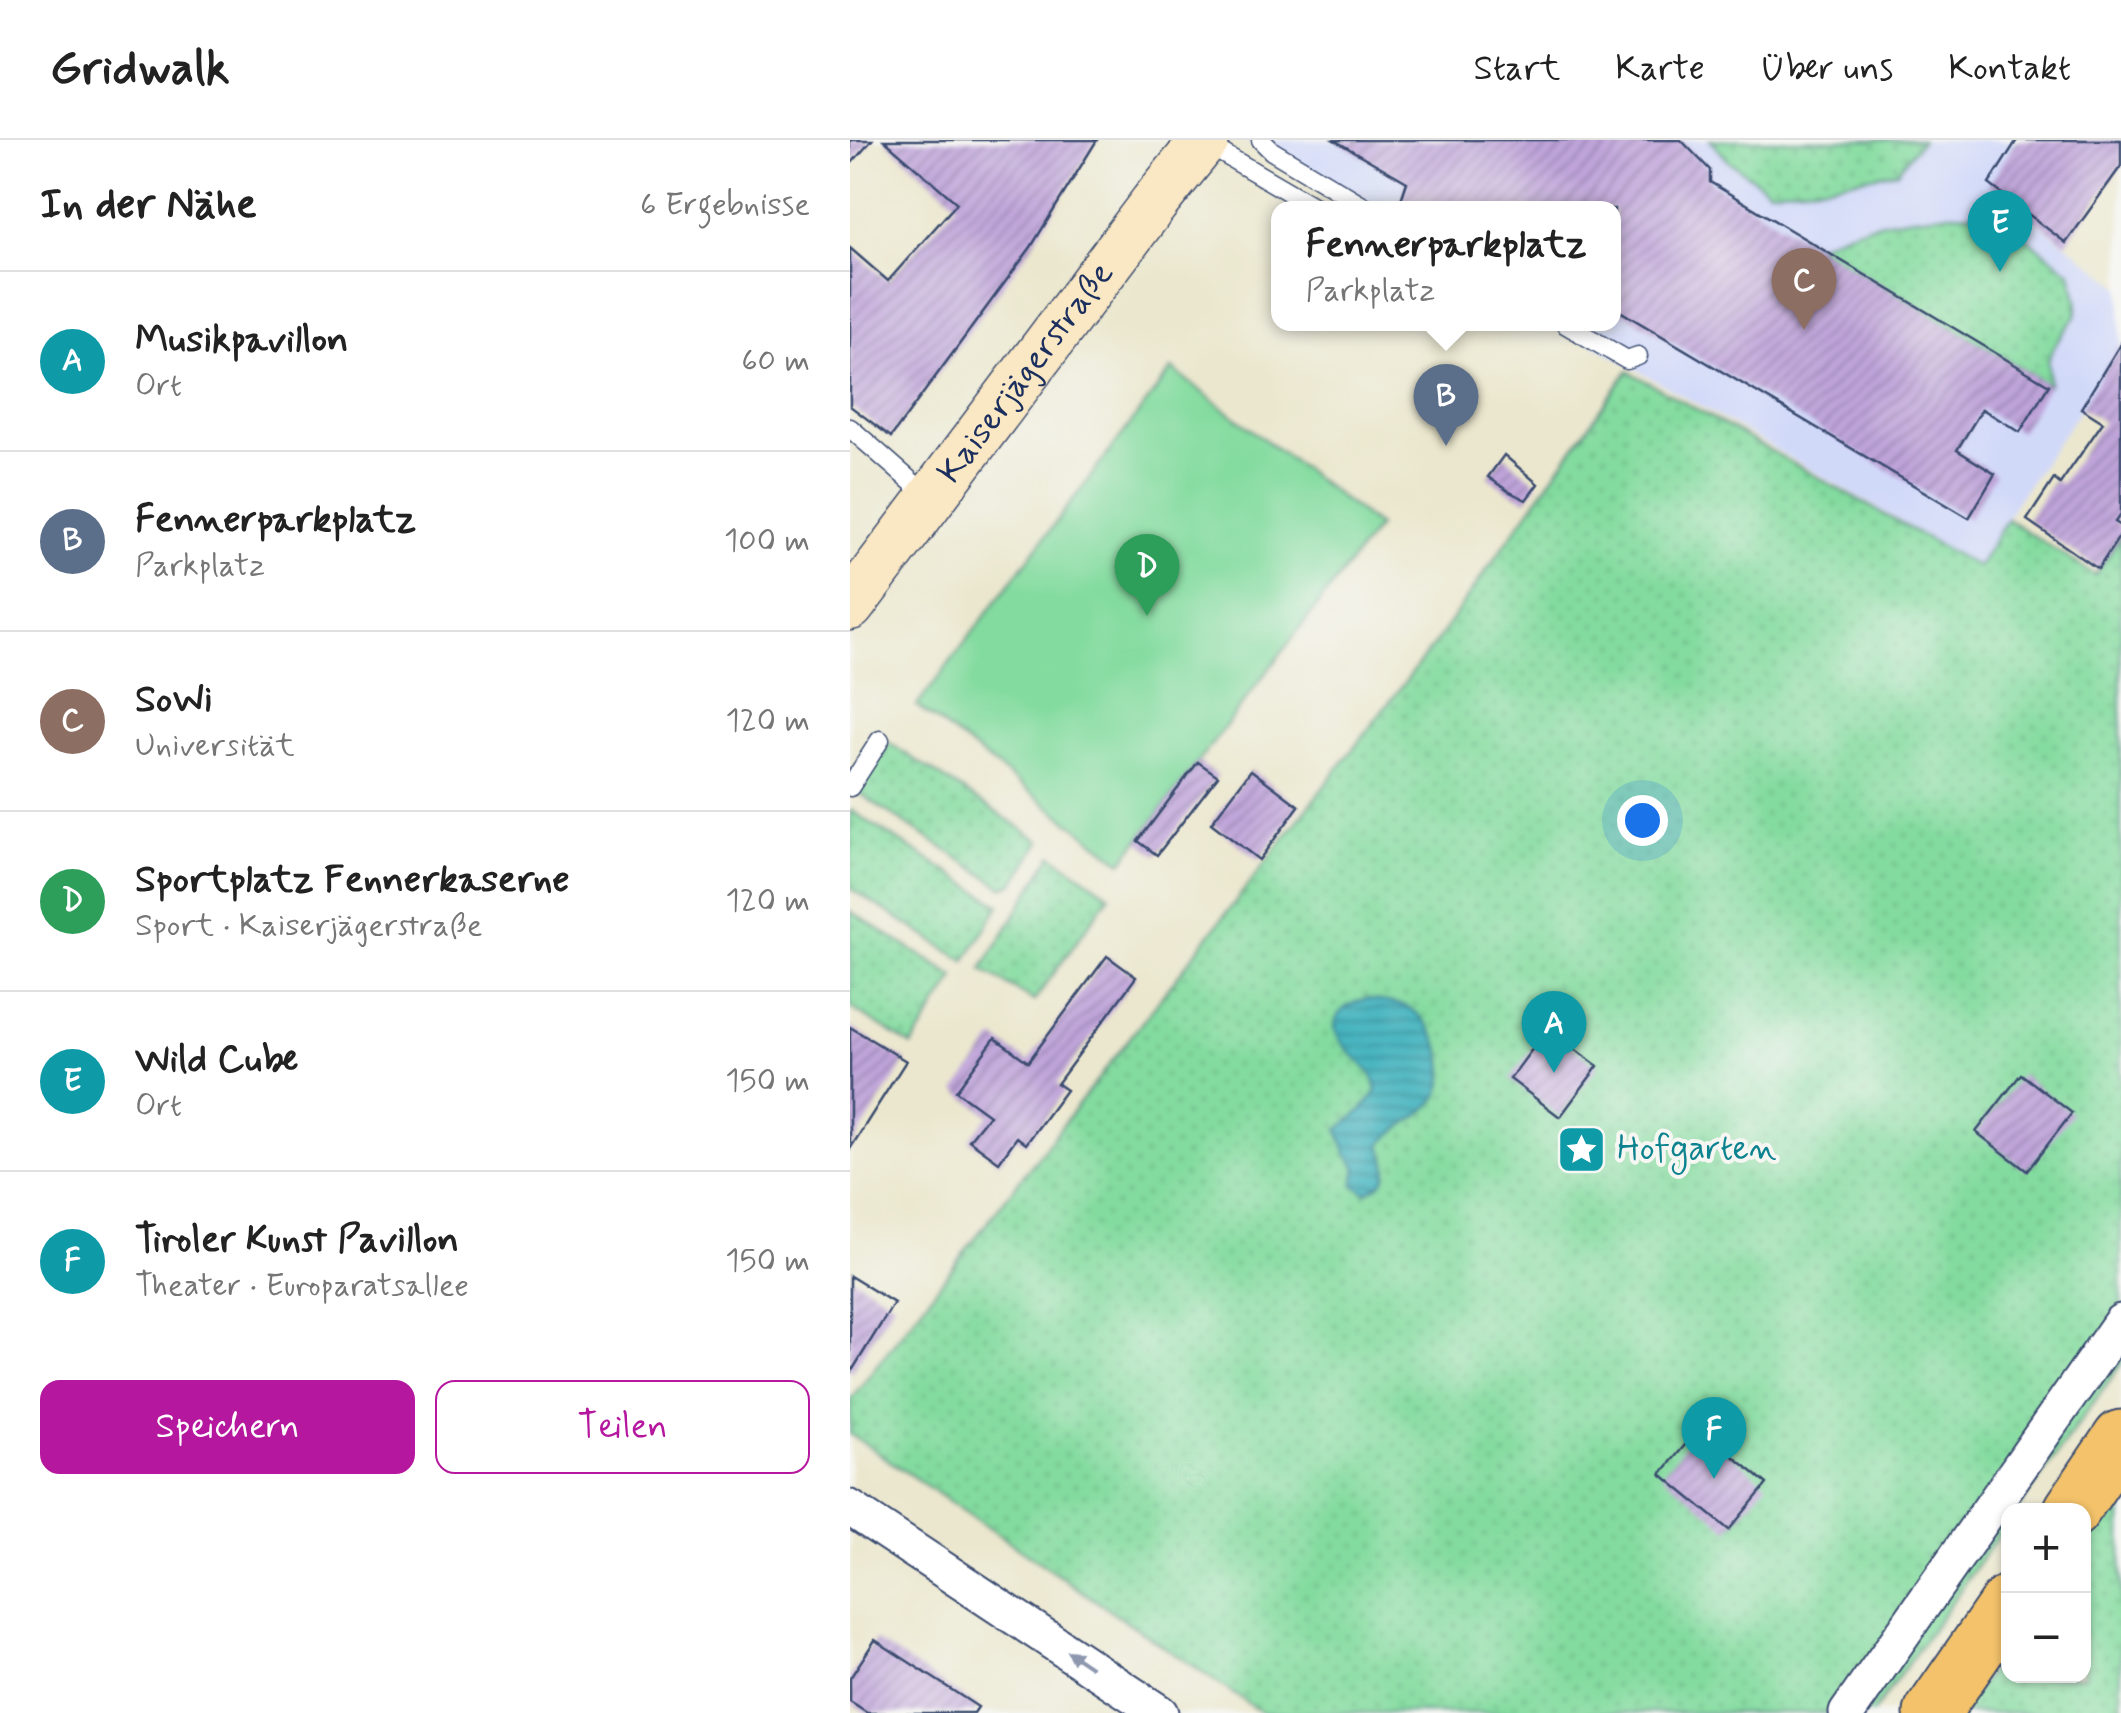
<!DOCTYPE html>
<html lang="de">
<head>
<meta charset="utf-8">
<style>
	body { margin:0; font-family:Mynerve,sans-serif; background:#f2f2f2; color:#222 }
	.controls { position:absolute; right:30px; bottom:30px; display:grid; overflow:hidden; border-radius:20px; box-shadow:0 2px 8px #0004 }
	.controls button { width:90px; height:90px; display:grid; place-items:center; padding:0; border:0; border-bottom:2px solid #e0e0e0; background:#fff; color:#222; font:50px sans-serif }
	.you { position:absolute; left:792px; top:680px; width:35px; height:35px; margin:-25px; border:8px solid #fff; border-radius:50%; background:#1a73e8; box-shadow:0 0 0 15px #1a73e833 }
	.badge { display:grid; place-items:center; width:65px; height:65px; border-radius:50%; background:#b5179e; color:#fff; font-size:32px; font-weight:700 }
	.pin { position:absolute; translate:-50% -82px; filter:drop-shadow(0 2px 5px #0008) }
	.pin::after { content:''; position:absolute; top:52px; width:35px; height:30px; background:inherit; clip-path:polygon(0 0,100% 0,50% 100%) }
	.popup { position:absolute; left:421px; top:61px; width:350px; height:130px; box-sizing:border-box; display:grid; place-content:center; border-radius:20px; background:#fff; filter:drop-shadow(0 2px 8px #0005); font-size:32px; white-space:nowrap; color:#767676 }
	.popup b { font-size:38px; color:#222 }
	.popup::after { content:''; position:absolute; left:50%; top:100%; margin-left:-20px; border:20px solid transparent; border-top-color:#fff }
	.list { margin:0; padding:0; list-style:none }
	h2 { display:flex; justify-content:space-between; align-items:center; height:130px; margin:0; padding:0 40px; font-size:42px }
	h2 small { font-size:32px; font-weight:400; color:#767676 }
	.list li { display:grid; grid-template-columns:65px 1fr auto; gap:30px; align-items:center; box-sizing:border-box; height:180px; padding:0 40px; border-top:2px solid #e0e0e0 }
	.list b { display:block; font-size:38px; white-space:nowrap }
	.list p { margin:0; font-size:32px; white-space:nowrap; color:#767676 }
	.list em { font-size:32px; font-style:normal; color:#767676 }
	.actions { display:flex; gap:20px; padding:30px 40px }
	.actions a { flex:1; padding:22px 0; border:2px solid #b5179e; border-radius:20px; text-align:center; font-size:35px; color:#b5179e }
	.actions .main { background:#b5179e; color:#fff }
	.map { position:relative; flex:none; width:1271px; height:1573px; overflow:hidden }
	header { display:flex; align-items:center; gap:60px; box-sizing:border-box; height:140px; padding:0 50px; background:#fff; border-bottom:2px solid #e0e0e0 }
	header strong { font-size:48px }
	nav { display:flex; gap:55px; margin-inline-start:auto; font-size:35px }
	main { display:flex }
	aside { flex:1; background:#fff }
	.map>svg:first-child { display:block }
	.built { fill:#d1d9f9 }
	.green { fill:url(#green-dots); stroke:#4f857e; stroke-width:2.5 }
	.pitch { fill:#83db9f; stroke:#4f857e; stroke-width:2.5 }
	.water { fill:url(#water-rules); stroke:#30728f; stroke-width:2.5 }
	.building { fill:url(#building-hatch) }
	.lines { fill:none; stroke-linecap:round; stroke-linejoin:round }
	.lane-casing { stroke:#3a4b6f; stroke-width:21 }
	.street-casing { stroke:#3a4b6f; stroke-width:39 }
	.secondary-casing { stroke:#3a4b6f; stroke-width:51 }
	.primary-casing { stroke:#3a4b6f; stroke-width:59 }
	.lane { stroke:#fff; stroke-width:18 }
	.street { stroke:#fff; stroke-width:35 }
	.secondary { stroke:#fae7c3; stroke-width:48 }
	.primary { stroke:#f3c26a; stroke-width:55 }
	.oneway { fill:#8d97ae }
	.labels { text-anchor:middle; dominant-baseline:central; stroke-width:8; stroke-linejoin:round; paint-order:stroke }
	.street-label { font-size:35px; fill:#1b2f5e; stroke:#f6f6f2 }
	.culture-label { font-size:35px; fill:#0d838f; stroke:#f6f6f2; text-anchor:start }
</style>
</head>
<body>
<header>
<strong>Gridwalk</strong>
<nav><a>Start</a><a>Karte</a><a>Über uns</a><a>Kontakt</a></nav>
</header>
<main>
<aside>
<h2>In der Nähe<small>6 Ergebnisse</small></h2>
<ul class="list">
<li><span class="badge" style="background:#0f9aa8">A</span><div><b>Musikpavillon</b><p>Ort</p></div><em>60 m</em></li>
<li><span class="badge" style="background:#5c6f8a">B</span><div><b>Fennerparkplatz</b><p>Parkplatz</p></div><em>100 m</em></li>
<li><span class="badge" style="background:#8d6e63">C</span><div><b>SoWi</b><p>Universität</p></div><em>120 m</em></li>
<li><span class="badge" style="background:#2e9e5b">D</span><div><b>Sportplatz Fennerkaserne</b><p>Sport · Kaiserjägerstraße</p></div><em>120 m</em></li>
<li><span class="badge" style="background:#0f9aa8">E</span><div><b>Wild Cube</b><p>Ort</p></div><em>150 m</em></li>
<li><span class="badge" style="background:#0f9aa8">F</span><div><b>Tiroler Kunst Pavillon</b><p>Theater · Europaratsallee</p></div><em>150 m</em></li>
</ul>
<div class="actions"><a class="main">Speichern</a><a>Teilen</a></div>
</aside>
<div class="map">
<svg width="1271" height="1573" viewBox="0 0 1271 1573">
	<defs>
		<pattern id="green-dots" width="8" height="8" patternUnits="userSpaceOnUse" patternTransform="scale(2.5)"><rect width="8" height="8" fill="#83db9f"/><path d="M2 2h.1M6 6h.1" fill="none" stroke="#71bc8b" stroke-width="1.8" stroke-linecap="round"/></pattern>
		<pattern id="water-rules" width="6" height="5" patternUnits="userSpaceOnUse" patternTransform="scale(2.5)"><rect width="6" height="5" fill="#46b5c0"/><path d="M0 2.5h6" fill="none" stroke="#3a949f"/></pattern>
		<pattern id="building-hatch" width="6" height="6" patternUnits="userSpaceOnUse" patternTransform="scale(2.5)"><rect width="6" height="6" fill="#c0a4da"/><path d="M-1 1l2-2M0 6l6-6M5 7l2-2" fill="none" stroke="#9b86b4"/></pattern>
	</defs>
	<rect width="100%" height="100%" fill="#f6f6f2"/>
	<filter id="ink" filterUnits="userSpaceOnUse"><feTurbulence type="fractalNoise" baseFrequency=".01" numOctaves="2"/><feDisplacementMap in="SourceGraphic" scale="20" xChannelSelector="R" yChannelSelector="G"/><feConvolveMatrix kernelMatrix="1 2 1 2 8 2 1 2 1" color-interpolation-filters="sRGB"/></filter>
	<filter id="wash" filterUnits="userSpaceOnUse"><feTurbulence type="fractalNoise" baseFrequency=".0048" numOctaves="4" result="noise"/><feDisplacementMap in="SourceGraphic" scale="40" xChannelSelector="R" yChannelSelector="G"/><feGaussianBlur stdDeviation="2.25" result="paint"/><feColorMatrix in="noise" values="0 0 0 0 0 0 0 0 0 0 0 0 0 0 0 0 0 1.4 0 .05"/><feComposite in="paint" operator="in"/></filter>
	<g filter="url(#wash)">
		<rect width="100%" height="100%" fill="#ebe7ce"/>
		<path class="built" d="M 399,0 L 1167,0 L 1139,44 L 1271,147 L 1271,203 L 1231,268 L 1164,365 L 1129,427 L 708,184 L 764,184 L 764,69 L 510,68 L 396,2 Z"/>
		<g class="green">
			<path d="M 860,0 L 1072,0 L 1047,31 L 977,45 L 919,50 L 879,21 Z"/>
			<path d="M 1104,73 L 1139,74 L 1149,77 L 1221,132 L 1228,164 L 1226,176 L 1204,206 L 1198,221 L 1199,245 L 966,106 C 1010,82 1055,77 1104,73 Z"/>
			<path d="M 778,231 L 1128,427 L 1157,379 L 1245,435 L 1271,397 L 1271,1224 L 1167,1370 L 1158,1370 L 1158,1382 L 1023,1573 L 412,1573 L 0,1294 L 0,1260 L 585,503 Z"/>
			<path d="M 39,603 L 191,701 L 164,743 L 153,747 L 7,652 Z"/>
			<path d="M 0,670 L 150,765 L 115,821 L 0,748 Z"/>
			<path d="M 202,715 L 260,755 L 184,861 L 132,829 Z"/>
			<path d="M 0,771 L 105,837 L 62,906 L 0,867 Z"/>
			<path d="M 1271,1341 L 1271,1573 L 1111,1573 L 1158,1505 L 1158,1536 L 1234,1536 L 1234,1395 Z"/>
		</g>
		<path class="pitch" d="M 322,229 L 528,386 L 272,722 L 67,566 Z"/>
		<path class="water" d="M 517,859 C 530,862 551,862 562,870 C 587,886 606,935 585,960 C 570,979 546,986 531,1005 C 538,1028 544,1040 516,1052 L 504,1045 L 507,1027 L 497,1014 L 488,990 L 512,970 L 527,951 C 524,926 501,919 489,898 C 477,876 497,863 517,859 Z"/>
		<g id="blocks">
			<g class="building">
				<path d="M 0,0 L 22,0 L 0,25 Z"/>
				<path d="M 34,0 L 247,0 L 181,107 L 41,297 L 0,266 L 0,108 L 38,141 L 107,63 Z"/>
				<path d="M 484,0 L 831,0 L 860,30 L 860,42 L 1199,245 L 1170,292 L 1132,269 L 1107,310 L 1145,334 L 1119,378 L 768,170 L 764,176 L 764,69 L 548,69 L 557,42 Z"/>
				<path d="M 1167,0 L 1271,0 L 1271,26 L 1216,103 L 1139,44 Z"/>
				<path d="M 1271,203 L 1271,374 L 1265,382 L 1271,386 L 1271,394 L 1248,429 L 1177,380 L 1204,339 L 1210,344 L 1253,282 L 1231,268 Z"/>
				<path d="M 654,315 L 688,344 L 676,360 L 658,351 L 638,337 Z"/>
				<path d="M 348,622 L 368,636 L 307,715 L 288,701 Z"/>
				<path d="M 401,630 L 449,666 L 409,720 L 361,683 Z"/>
				<path d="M 257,816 L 286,837 L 207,944 L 216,950 L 176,1004 L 167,997 L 149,1022 L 119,1000 L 139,975 L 106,951 L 145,898 L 178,922 Z"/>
				<path d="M 0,887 L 56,921 L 0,1009 Z"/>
				<path d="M 697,889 L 748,926 L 710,977 L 660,939 Z"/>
				<path d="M 1171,934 L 1222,973 L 1177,1031 L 1126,992 Z"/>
				<path d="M 0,1136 L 44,1163 L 0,1234 Z"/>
				<path d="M 849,1288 L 917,1344 L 879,1390 L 811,1334 Z"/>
				<path d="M 25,1500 L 128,1567 L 124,1573 L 17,1573 L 0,1562 L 0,1538 Z"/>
			</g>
		</g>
	</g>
	<g filter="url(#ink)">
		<use href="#blocks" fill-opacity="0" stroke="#3a4b6f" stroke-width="2.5"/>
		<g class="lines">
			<defs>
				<g id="lane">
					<path d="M 411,0 L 422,11 L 519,69"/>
					<path d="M 353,2 L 468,69"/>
					<path d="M 715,184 L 777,220 L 788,216"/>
					<path d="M 0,288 L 80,358"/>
					<path d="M 0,647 L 30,600"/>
				</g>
				<g id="street">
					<path d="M 0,1368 L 310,1573"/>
					<path d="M 997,1573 L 1271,1182"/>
				</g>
				<g id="secondary">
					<path id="s1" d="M 0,466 L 304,63 L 355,0"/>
				</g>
				<g id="primary">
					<path d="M 1222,1370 L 1271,1298"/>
					<path d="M 1082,1573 L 1158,1463"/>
				</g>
			</defs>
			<use href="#lane" class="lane-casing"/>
			<use href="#street" class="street-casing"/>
			<use href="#secondary" class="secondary-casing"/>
			<use href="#primary" class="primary-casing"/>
			<use href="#lane" class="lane"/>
			<use href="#street" class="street"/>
			<use href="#secondary" class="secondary"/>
			<use href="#primary" class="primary"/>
		</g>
		<defs><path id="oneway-solid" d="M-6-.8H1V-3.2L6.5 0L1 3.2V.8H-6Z" transform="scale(2.5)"/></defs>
		<use class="oneway" href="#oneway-solid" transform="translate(229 1519) rotate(-146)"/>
	</g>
	<defs>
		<symbol id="sight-square" viewBox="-11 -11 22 22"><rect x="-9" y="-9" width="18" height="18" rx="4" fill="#0f9aa8" stroke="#f6f6f2"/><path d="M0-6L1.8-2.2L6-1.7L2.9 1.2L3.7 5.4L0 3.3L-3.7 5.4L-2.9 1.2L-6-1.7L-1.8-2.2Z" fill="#fff"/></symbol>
	</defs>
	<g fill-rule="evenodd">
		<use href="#sight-square" x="704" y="982" width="55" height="55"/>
	</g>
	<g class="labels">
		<g class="street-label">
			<text stroke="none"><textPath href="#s1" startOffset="292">Kaiserjägerstraße</textPath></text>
		</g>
		<g class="culture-label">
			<text x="767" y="1009">Hofgarten</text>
		</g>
	</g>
</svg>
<div class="controls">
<button>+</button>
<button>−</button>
</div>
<div class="you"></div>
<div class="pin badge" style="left:704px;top:933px;background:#0f9aa8">A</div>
<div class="pin badge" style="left:596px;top:306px;background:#5c6f8a">B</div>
<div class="popup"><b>Fennerparkplatz</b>Parkplatz</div>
<div class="pin badge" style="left:954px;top:190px;background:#8d6e63">C</div>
<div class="pin badge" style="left:297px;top:476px;background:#2e9e5b">D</div>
<div class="pin badge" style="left:1150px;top:132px;background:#0f9aa8">E</div>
<div class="pin badge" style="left:864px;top:1339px;background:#0f9aa8">F</div>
</div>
</main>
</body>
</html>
